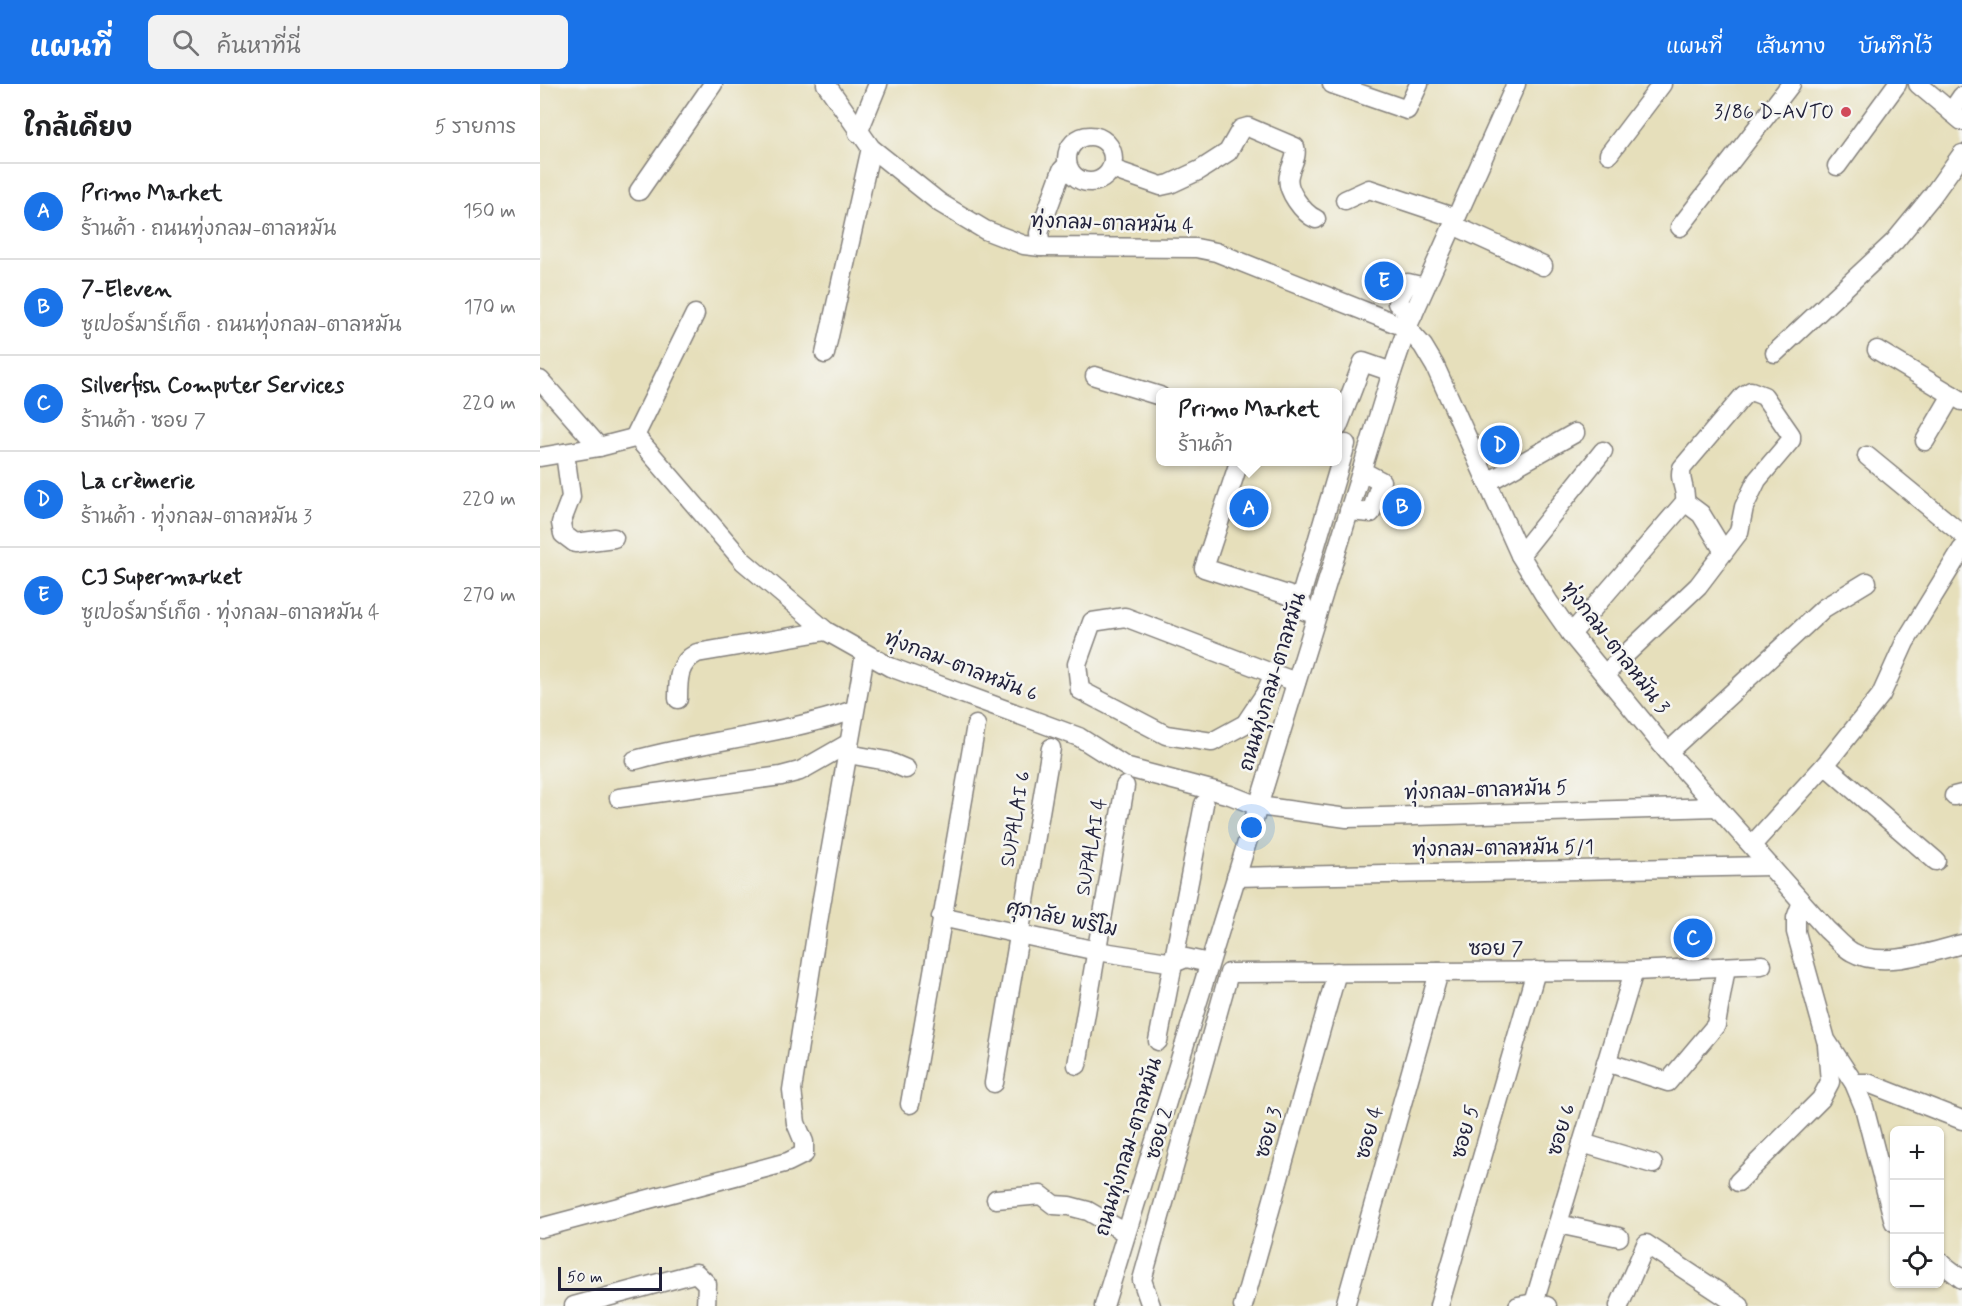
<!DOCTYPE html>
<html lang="th">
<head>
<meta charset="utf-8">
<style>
	body { margin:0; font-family:Mynerve,"Playpen Sans Thai",sans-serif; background:#f2f2f2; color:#202124 }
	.controls { position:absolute; right:18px; bottom:18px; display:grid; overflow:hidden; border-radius:9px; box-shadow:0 2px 4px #0004 }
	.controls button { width:54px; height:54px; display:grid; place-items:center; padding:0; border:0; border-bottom:2px solid #e0e0e0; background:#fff; color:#202124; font:30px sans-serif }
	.scale { position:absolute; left:18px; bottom:15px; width:104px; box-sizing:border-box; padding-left:6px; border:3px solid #22223b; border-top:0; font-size:16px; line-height:21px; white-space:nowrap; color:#22223b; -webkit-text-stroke:4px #f6f6f2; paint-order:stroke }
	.you { position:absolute; left:712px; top:744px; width:21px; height:21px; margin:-15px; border:4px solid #fff; border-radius:50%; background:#1a73e8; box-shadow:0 0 0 9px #1a73e833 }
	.badge { display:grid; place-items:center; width:39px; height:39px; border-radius:50%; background:#1a73e8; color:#fff; font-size:20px; font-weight:700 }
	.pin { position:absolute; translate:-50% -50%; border:3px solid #fff; box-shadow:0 2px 6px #0006 }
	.popup { position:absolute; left:616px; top:304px; width:186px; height:78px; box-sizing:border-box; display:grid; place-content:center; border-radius:9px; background:#fff; filter:drop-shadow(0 2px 4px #0005); font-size:20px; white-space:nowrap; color:#757577 }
	.popup b { font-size:22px; color:#202124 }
	.popup::after { content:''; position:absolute; left:50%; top:100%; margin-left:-12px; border:12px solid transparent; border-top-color:#fff }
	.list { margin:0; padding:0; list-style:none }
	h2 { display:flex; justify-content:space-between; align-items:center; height:78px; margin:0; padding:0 24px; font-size:26px }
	h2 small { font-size:20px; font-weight:400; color:#757577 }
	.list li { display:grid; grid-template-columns:39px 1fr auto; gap:18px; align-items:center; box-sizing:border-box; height:96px; padding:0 24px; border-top:2px solid #e0e0e0 }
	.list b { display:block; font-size:22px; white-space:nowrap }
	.list p { margin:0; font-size:20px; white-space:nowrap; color:#757577 }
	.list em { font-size:20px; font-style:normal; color:#757577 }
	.icon { flex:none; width:33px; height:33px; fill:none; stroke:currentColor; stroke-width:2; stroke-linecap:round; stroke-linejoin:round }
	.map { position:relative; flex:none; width:1422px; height:1222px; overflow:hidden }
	header { display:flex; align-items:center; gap:36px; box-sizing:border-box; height:84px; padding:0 30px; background:#1a73e8; color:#fff }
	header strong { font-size:28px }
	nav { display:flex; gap:33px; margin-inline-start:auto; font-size:21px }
	.search { width:420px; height:54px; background:#f2f2f2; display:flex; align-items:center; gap:15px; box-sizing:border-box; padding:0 21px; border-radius:9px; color:#757577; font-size:22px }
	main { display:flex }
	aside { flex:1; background:#fff }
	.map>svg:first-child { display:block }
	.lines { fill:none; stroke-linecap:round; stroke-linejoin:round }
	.minor-casing { stroke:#84807b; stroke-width:21 }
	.minor { stroke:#fff; stroke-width:18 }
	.poi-dot { fill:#d1495b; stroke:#f6f6f2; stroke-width:2 }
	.labels { text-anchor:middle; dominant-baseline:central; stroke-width:5; stroke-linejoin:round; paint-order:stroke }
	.poi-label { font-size:20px; fill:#22223b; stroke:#f6f6f2; text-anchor:end }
	.street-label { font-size:20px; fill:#22223b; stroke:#f6f6f2 }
</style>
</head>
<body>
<header>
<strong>แผนที่</strong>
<div class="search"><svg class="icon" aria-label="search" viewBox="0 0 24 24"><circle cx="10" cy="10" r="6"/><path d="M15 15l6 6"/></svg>ค้นหาที่นี่</div>
<nav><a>แผนที่</a><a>เส้นทาง</a><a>บันทึกไว้</a></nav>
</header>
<main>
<aside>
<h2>ใกล้เคียง<small>5 รายการ</small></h2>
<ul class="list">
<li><span class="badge">A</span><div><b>Primo Market</b><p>ร้านค้า · ถนนทุ่งกลม-ตาลหมัน</p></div><em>150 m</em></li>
<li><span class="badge">B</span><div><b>7-Eleven</b><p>ซูเปอร์มาร์เก็ต · ถนนทุ่งกลม-ตาลหมัน</p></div><em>170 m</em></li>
<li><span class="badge">C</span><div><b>Silverfish Computer Services</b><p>ร้านค้า · ซอย 7</p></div><em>220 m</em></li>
<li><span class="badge">D</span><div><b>La crèmerie</b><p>ร้านค้า · ทุ่งกลม-ตาลหมัน 3</p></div><em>220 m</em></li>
<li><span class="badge">E</span><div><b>CJ Supermarket</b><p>ซูเปอร์มาร์เก็ต · ทุ่งกลม-ตาลหมัน 4</p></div><em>270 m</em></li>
</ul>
</aside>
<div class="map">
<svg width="1422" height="1222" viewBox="0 0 1422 1222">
	<rect width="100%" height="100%" fill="#f6f6f2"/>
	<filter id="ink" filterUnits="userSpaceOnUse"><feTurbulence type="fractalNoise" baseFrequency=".0167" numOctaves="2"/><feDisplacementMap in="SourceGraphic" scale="12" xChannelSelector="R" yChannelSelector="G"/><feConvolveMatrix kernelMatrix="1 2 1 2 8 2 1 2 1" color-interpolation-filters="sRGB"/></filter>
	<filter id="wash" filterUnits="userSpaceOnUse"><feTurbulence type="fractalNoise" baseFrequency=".008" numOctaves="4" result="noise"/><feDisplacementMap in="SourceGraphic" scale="24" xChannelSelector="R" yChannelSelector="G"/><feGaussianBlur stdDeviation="1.35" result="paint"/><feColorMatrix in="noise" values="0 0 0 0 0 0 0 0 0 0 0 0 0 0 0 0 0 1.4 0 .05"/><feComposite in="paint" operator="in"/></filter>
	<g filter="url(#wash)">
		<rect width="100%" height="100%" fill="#e6dfbb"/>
	</g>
	<g filter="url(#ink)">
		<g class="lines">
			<defs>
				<g id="minor">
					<path d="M 286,0 L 331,64 L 400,119 L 445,146 L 484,161 L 501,163 L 656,164 L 676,168 L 867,244 L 883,262 L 895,282 L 980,471 L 1008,517 L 1031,550 L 1128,668 L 1287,846 C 1295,853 1303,863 1312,868 C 1341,885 1392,868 1422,860"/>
					<path d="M 792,0 L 867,26 L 879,0"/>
					<path d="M 1378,0 L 1422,37"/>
					<path d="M 1411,28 L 1422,12"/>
					<path d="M 318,49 L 338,0"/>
					<circle cx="550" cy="75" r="23"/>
					<path d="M 1069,70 L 1122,0"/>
					<path d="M 1297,82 L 1357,0"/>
					<path d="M 572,85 L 621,102 L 630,100 L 660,86 L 688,68 L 701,45 L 708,43 L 755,63 C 758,73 751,81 749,91 C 745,106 764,130 776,135"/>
					<path d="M 99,107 L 173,0"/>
					<path d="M 805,116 L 829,105 L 916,134"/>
					<path d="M 913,141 L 1003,182"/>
					<path d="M 1140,143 L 1251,0"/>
					<path d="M 501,163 L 499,149 L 522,86 L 527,81"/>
					<path d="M 873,231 L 857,219 L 868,199 L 885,203"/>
					<path d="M 1337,266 L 1422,317"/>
					<path d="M 1235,269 L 1355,157 L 1392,112 L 1422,70"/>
					<path d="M 285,270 L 331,64"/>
					<path d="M 555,292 L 620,312"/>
					<path d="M 0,296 L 59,363"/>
					<path d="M 798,343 L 823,278 L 852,288"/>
					<path d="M 94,354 L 155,230"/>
					<path d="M 1385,357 L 1412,311"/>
					<path d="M 25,369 L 31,413 L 21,439 L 23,450 L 35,459 L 74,454"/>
					<path d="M 1327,372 L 1422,450"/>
					<path d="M 0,373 L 59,363 L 94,354 L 99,356 L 203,477 L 286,547 L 350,583 L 539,653 L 588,684 L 690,711 L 718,722 L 807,734 L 1177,723"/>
					<path d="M 699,378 L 664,484 L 760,515 L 765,527 L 777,531"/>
					<path d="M 948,398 L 1035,349"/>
					<path d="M 1145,418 L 1161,430 L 1183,466"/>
					<path d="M 809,427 L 831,429 L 841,397 L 822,387"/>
					<path d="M 980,471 L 1063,367"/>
					<path d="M 760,515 L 806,360"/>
					<path d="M 1031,550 L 1145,418 C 1147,406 1138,396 1142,384 L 1204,311 L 1211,307 L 1224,312 L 1251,351 L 1251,356 L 1217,396 L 1204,423 L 1199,448 L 1158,502 L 1065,590"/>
					<path d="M 734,590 L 725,610 L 705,640 L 672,658 L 626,651 L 540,606 L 537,580 L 552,538 L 585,533 L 734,590 L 756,598"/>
					<path d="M 138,615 C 138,595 138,579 157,569 L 286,547"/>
					<path d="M 1128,668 L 1284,524 L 1327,498"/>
					<path d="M 308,670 L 347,677 L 366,685"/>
					<path d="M 95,676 C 167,656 243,650 314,626"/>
					<path d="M 1285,681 L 1396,777"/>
					<path d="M 1414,712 L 1422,710"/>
					<path d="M 79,714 L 241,692 L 260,687 L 309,659"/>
					<path d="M 1212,761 L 1285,681 L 1341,611 L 1365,558 L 1422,465"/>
					<path d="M 696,793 L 1230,782"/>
					<path d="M 1262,818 L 1256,834 L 1256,848 L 1286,956 L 1314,999 L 1324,1023 L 1354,1138"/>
					<path d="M 401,833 L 557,867 L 634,879 L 646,874 L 669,879"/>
					<path d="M 618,957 L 664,720"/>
					<path d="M 1066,978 L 1128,998 L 1176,941 L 1186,883"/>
					<path d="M 537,981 L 585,702"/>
					<path d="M 454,999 L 511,664"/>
					<path d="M 1314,999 L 1328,999 L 1422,1036"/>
					<path d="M 370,1020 L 436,641"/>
					<path d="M 1042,1059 L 1113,1080"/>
					<path d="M 1198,1098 L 1281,1015 L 1290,998 L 1287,961"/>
					<path d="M 456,1115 L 501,1111 L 514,1121 L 529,1122 L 548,1127 L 586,1149"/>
					<path d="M 1018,1140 L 1079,1153"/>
					<path d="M 0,1144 L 248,1078 L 264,1070 L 264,1058 L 256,1039 L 252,1006 L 279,832 L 325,570"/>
					<path d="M 1400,1178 L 1422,1195"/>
					<path d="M 994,1219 L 1094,887"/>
					<path d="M 34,1222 L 156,1189 L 167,1200 L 166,1222"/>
					<path d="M 564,1222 L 852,288 L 867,244 L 976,0"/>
					<path d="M 611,1222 L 602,1196 L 689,889 L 1094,887 L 1222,881"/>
					<path d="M 703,1222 L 797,888"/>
					<path d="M 805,1222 L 899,888"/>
					<path d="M 899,1222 L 996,887"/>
					<path d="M 978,1222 L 994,1219 L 1007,1222"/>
					<path d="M 1079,1222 L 1106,1160 L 1200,1222"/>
				</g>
			</defs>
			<use href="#minor" class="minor-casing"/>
			<use href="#minor" class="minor"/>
		</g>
	</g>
	<circle class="poi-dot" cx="1306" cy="28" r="6"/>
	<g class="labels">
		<g class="poi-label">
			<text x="1294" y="28">3/86 D-AVTO</text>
		</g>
		<g class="street-label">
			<text transform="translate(572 140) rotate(2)">ทุ่งกลม-ตาลหมัน 4</text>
			<text transform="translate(1075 564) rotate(52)">ทุ่งกลม-ตาลหมัน 3</text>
			<text transform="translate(421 583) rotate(21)">ทุ่งกลม-ตาลหมัน 6</text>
			<text transform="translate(733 598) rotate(-73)">ถนนทุ่งกลม-ตาลหมัน</text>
			<text transform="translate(946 707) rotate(-2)">ทุ่งกลม-ตาลหมัน 5</text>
			<text transform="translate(476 735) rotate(-80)">SUPALAI 6</text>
			<text transform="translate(552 763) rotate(-80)">SUPALAI 4</text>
			<text transform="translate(963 765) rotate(-1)">ทุ่งกลม-ตาลหมัน 5/1</text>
			<text transform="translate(522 835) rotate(12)">ศุภาลัย พรีโม</text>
			<text x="956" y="865">ซอย 7</text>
			<text transform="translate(1022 1046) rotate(-73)">ซอย 6</text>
			<text transform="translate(926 1048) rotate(-74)">ซอย 5</text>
			<text transform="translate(729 1049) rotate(-74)">ซอย 3</text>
			<text transform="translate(830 1049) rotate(-74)">ซอย 4</text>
			<text transform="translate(620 1050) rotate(-74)">ซอย 2</text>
			<text transform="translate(589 1063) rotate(-73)">ถนนทุ่งกลม-ตาลหมัน</text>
		</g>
	</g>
</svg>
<div class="controls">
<button>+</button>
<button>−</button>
<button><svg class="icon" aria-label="locate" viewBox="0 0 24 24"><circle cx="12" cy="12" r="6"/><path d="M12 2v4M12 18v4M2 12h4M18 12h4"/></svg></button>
</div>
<div class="scale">50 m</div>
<div class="you"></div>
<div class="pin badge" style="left:709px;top:424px">A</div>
<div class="popup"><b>Primo Market</b>ร้านค้า</div>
<div class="pin badge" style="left:862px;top:423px">B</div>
<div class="pin badge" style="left:1153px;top:854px">C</div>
<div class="pin badge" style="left:960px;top:361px">D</div>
<div class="pin badge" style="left:844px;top:197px">E</div>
</div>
</main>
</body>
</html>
